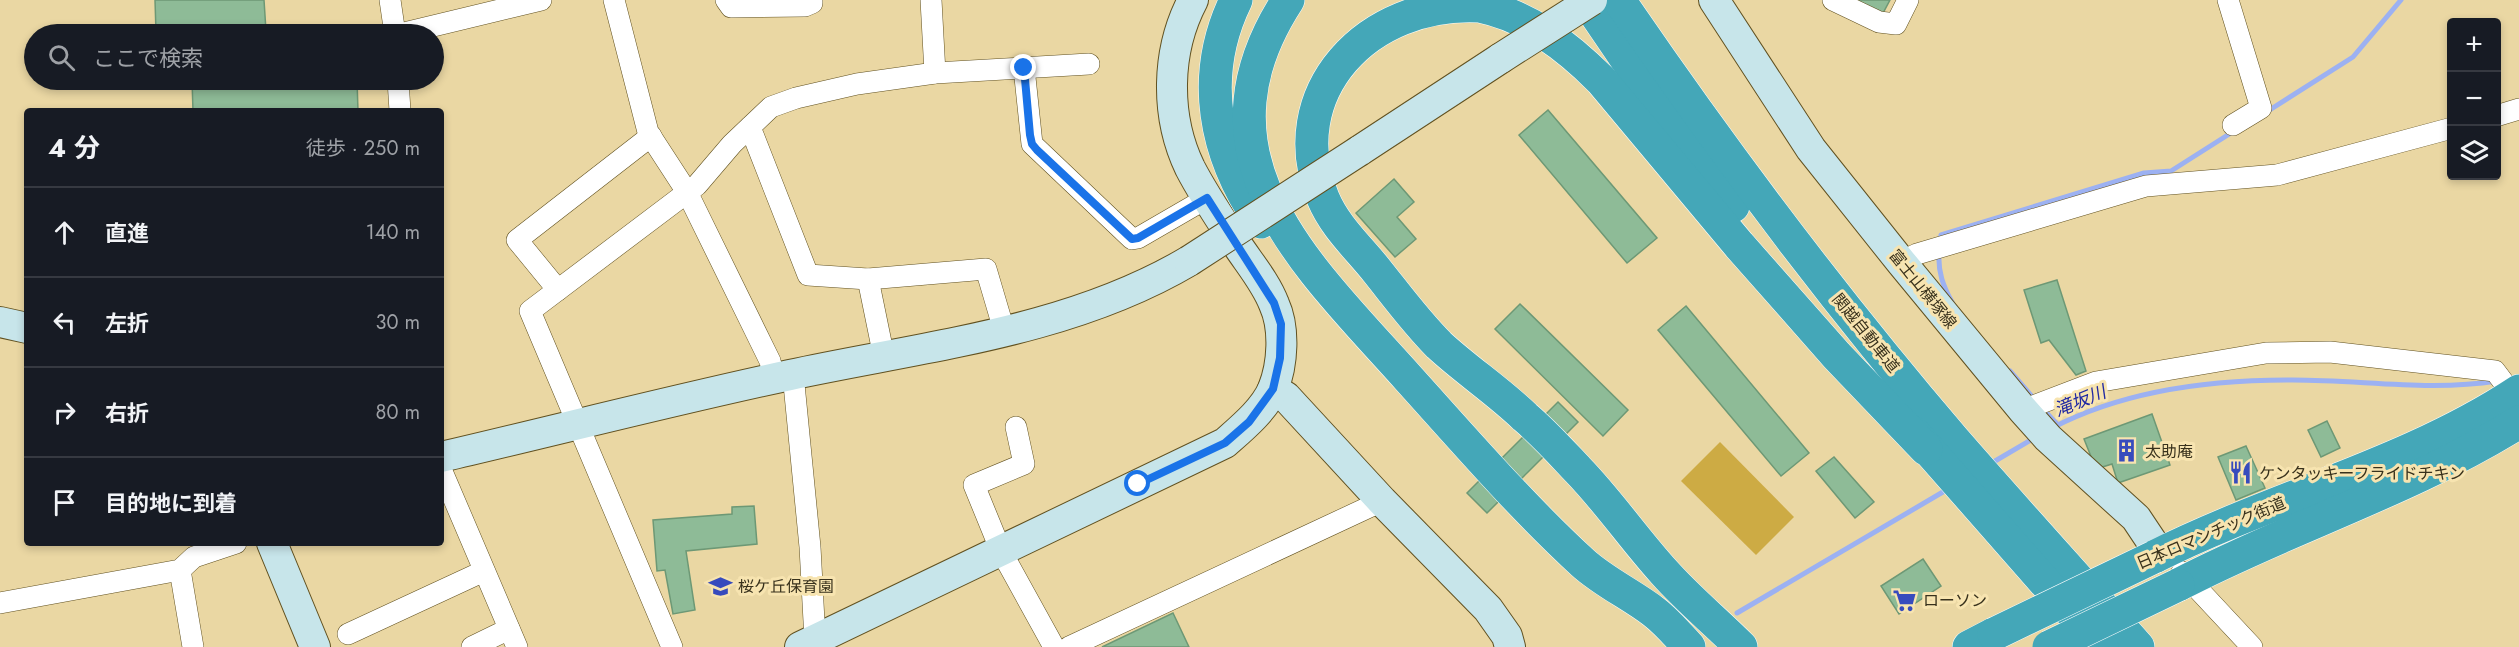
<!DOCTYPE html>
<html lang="ja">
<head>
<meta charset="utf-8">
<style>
	body { margin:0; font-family:Jost,"Noto Sans JP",sans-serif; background:#242831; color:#f1f3f6 }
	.controls { position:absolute; right:18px; top:18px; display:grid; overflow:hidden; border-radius:6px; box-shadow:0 3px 9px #0003 }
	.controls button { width:54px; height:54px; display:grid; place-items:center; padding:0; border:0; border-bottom:2px solid #363941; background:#171b24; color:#f1f3f6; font:30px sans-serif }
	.stop { position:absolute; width:18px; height:18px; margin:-14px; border:4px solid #1a73e8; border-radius:50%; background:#fff }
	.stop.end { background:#1a73e8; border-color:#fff; box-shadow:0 2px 6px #0008 }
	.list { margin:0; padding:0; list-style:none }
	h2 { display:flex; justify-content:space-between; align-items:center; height:78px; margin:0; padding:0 24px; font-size:26px }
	h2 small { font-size:20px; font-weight:400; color:#9ea1a6 }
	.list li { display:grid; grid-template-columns:39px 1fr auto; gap:18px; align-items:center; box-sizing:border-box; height:90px; padding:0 24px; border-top:2px solid #363941 }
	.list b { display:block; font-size:22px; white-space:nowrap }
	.list em { font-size:20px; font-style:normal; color:#9ea1a6 }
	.icon { flex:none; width:33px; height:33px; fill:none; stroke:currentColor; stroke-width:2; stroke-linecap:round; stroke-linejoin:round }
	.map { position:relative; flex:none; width:2519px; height:647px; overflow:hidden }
	.search { position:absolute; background:#171b24; box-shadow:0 3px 9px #0003; left:24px; top:24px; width:420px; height:66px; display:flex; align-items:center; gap:15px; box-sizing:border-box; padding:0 21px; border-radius:33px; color:#9ea1a6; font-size:22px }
	.panel { position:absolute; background:#171b24; box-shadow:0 3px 9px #0003; left:24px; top:108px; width:420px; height:438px; border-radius:6px }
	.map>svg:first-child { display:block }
	.green { fill:#cdab44 }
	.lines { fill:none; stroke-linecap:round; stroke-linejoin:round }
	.stream { stroke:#9cb1f2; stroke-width:5 }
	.building { fill:#8ebb97; stroke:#6d9875; stroke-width:1.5 }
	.street-casing { stroke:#615120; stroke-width:22 }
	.secondary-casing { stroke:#615120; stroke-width:32 }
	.highway-casing { stroke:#fff; stroke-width:34 }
	.street { stroke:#fff; stroke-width:21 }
	.secondary { stroke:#c7e5ea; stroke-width:30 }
	.highway { stroke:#44a7b8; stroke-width:33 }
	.secondary-bridge-casing { stroke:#615120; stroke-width:32; stroke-linecap:butt }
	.highway-bridge-casing { stroke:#fff; stroke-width:34; stroke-linecap:butt }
	.secondary-bridge { stroke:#c7e5ea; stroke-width:30 }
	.highway-bridge { stroke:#44a7b8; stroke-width:33 }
	.route { stroke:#1a73e8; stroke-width:8 }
	.labels { text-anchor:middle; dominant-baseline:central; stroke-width:6; stroke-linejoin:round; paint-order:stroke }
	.street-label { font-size:16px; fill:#38311c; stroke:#f7e4b0 }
	.poi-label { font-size:16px; fill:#38311c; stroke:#f7e4b0; text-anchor:start }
	.water-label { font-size:18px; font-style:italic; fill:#222aa3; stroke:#f7e4b0 }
</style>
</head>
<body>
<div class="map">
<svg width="2519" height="647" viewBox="0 0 2519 647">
	<rect width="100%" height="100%" fill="#ead7a3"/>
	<path class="green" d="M 1720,442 L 1794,517 L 1756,555 L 1681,481 Z"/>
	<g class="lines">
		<g class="stream">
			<path d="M 2268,111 L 2353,57 L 2401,0"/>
			<path d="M 1940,241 L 1941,235 L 2144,173 L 2171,171 L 2234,131"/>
			<path d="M 1939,254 C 1938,272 1943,286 1952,302"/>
			<path d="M 2010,371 L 2035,400"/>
			<path d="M 2041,407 L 2058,425"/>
			<path d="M 2052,428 C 2123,391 2207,380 2287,380 C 2357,379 2427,392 2497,381"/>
			<path d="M 1990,464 L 2036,437"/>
			<path d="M 1737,613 L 1948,489"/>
		</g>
	</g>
	<g class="building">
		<path d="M 155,0 L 264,0 L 266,31 L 207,31 L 207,34 L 199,34 L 199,31 L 156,32 Z"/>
		<path d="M 1854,0 L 1890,0 L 1882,15 Z"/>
		<path d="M 192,80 L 357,80 L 358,111 L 193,111 Z"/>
		<path d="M 1548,110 L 1657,238 L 1627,263 L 1519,135 Z"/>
		<path d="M 1394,179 L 1414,202 L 1397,217 L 1416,239 L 1395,257 L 1356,213 Z"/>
		<path d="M 2057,280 L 2086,371 L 2076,375 L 2049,340 L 2041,343 L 2024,290 Z"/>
		<path d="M 1520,304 L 1628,410 L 1603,436 L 1495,329 Z"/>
		<path d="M 1686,306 L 1809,453 L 1781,476 L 1658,330 Z"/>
		<path d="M 1558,402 L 1578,422 L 1487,513 L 1467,493 Z"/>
		<path d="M 2152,414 L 2170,465 L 2118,483 L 2112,464 L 2096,469 L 2084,439 Z"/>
		<path d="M 2327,421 L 2340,448 L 2321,457 L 2308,430 Z"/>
		<path d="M 2246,446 L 2265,488 L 2236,500 L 2218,457 Z"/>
		<path d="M 1834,457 L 1874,502 L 1855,518 L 1816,471 Z"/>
		<path d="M 754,506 L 757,544 L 686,551 L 695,610 L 673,614 L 665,570 L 657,571 L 653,520 L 732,514 L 732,507 Z"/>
		<path d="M 1923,559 L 1941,586 L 1899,614 L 1881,586 Z"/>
		<path d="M 1173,613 L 1189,647 L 1102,647 Z"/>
	</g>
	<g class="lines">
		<defs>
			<g id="street">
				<path d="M 390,0 L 395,34"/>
				<path d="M 614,0 L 648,132 L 687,192 L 770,361 L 774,378"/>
				<path d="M 726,0 L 731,7 L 805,6 L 812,3 L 812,0"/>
				<path d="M 931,0 L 935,73"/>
				<path d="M 1833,0 L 1879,22 L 1896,24 L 1908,0"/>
				<path d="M 2228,0 L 2261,108 L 2233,125"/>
				<path d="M 400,34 L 541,0"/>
				<path d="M 1024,68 L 1032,144 L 1132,239 L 1138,238 L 1207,198"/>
				<path d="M 398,80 L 400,111"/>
				<path d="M 2496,116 L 2519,109"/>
				<path d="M 750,127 L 808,275 L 868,279 L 986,269 L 1004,330"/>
				<path d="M 1901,262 L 1917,254 L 2146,186 L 2277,175 L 2452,128"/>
				<path d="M 868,279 L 884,357"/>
				<path d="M 558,290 L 517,240 L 651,136"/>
				<path d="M 793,374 L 810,547 L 815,640"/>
				<path d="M 2023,410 L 2096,382 L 2266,353 L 2330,352 L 2495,371 L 2513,395"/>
				<path d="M 1016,427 L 1024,464 L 974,485 L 1001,551 L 1054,647"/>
				<path d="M 441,469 L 517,647"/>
				<path d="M 180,570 L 193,647"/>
				<path d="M 2182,572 L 2252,647"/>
				<path d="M 0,603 L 180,570 L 194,557 L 236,543"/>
				<path d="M 348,634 L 484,571"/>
				<path d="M 472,647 L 509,629"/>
				<path d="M 672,647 L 530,311 L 697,185 L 732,144 L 771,107 L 796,98 L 857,84 L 935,73 L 1089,64"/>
				<path d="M 1069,647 L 1382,501"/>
			</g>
			<g id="secondary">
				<path d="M 1714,0 L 1811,149 L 1901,262 L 2023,410 L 2048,438 L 2136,518 L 2152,542 L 2163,552"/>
				<path d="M 1359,151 L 1501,58"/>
				<path d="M 0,322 L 27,328"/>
				<path d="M 1273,389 L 1286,397 L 1382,501 L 1488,609 L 1507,636 L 1510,647"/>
				<path d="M 441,457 C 557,430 673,400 790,375 C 925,346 1069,332 1189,261"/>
				<path d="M 272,543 L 315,647"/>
				<path d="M 800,647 L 1225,443 C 1242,428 1264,410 1273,389 C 1283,364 1285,328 1274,304 C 1266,283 1250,264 1238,246 C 1221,220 1204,195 1190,168 C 1165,116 1166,51 1193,0"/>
			</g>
			<g id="highway">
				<path d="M 1236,0 C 1199,76 1214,154 1261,222"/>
				<path d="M 1288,0 C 1185,158 1309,267 1409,379 C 1465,441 1521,506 1583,563 C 1604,582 1632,595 1654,612 C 1667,622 1678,635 1689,647"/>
				<path d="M 1586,0 L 1635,72 L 1733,206"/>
				<path d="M 1619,0 C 1723,152 1834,300 1954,440 C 2015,510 2077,578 2138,647"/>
				<path d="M 1913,432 L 2102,647"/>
				<path d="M 2154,557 C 2273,497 2407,465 2519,391"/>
				<path d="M 2178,585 C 2289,527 2412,489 2519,422"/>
				<path d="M 1741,647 C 1716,622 1688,599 1664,572 C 1634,539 1609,502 1578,470 C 1561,452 1544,433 1525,417 C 1498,391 1466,370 1439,345 C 1416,322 1397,296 1377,271 C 1358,247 1335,227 1323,198 C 1280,93 1367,0 1480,6 C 1528,16 1567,46 1601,80 L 1739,245 L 1837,356 L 1926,449"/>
				<path d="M 1969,647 L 1994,634"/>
			</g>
		</defs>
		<use href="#street" class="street-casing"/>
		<use href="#secondary" class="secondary-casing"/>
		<use href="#highway" class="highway-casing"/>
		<use href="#street" class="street"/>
		<use href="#secondary" class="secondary"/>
		<use href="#highway" class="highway"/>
		<defs>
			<g id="secondary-bridge">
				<path d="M 1501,58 L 1592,0"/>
				<path d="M 1189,261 L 1359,151"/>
			</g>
			<g id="highway-bridge">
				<path d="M 1994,634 L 2154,557"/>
				<path d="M 2049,647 L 2178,585"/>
			</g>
		</defs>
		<use href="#secondary-bridge" class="secondary-bridge-casing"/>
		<use href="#highway-bridge" class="highway-bridge-casing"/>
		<use href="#secondary-bridge" class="secondary-bridge"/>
		<use href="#highway-bridge" class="highway-bridge"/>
	</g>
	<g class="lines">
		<path class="route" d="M 1024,68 L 1030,135 L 1032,144 L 1037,150 L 1132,239 L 1138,238 L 1207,198 L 1274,303 L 1281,324 L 1280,358 L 1273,389 L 1249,422 L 1225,443 L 1138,484"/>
	</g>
	<defs>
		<symbol id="building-bare" viewBox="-9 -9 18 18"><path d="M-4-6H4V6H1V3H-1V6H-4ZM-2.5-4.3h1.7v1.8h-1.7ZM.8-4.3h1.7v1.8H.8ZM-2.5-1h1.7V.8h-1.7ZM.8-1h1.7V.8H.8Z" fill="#374bbd" stroke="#f7e4b0" stroke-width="2.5" paint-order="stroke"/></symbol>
		<symbol id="restaurant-bare" viewBox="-9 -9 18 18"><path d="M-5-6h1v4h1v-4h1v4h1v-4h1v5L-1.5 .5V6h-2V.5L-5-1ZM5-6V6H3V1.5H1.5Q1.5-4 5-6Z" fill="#374bbd" stroke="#f7e4b0" stroke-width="2.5" paint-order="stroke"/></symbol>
		<symbol id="school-bare" viewBox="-9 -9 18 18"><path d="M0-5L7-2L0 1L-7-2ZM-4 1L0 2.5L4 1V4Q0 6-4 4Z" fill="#374bbd" stroke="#f7e4b0" stroke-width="2.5" paint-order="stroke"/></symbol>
		<symbol id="supermarket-bare" viewBox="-9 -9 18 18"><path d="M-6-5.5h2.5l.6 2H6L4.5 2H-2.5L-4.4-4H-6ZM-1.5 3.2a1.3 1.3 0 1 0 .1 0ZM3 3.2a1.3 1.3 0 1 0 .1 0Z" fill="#374bbd" stroke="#f7e4b0" stroke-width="2.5" paint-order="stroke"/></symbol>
	</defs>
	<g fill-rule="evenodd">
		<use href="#building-bare" x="2110" y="434" width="33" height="33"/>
		<use href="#restaurant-bare" x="2224" y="456" width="33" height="33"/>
		<use href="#school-bare" x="704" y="570" width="33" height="33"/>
		<use href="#supermarket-bare" x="1888" y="584" width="33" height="33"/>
	</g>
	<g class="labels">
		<g class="street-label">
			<text transform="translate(1923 289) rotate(51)">富士山横塚線</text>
			<text transform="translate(1866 333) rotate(51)">関越自動車道</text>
			<text transform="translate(2211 533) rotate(-23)">日本ロマンチック街道</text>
		</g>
		<g class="poi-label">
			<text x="2145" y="451">太助庵</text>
			<text x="2259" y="473">ケンタッキーフライドチキン</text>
			<text x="738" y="586">桜ケ丘保育園</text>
			<text x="1923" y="600">ローソン</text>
		</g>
		<g class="water-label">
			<text transform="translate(2080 401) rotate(-22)">滝坂川</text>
		</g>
	</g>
</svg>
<div class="controls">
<button>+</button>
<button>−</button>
<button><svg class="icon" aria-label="layers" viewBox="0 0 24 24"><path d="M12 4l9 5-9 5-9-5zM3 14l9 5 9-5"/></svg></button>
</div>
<div class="stop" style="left:1138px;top:484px"></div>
<div class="stop end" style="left:1024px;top:68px"></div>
<div class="search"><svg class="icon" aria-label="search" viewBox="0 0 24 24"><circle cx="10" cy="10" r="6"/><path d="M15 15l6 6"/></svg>ここで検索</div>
<section class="panel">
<h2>4 分<small>徒歩 · 250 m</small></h2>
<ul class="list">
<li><svg class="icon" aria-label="ahead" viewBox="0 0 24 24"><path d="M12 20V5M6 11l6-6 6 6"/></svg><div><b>直進</b></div><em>140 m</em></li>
<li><svg class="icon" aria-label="left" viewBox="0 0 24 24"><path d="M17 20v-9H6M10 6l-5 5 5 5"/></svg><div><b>左折</b></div><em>30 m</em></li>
<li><svg class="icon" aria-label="right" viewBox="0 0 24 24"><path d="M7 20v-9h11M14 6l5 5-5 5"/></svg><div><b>右折</b></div><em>80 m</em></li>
<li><svg class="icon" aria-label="arrive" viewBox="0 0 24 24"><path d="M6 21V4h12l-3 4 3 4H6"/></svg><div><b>目的地に到着</b></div></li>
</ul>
</section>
</div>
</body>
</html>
